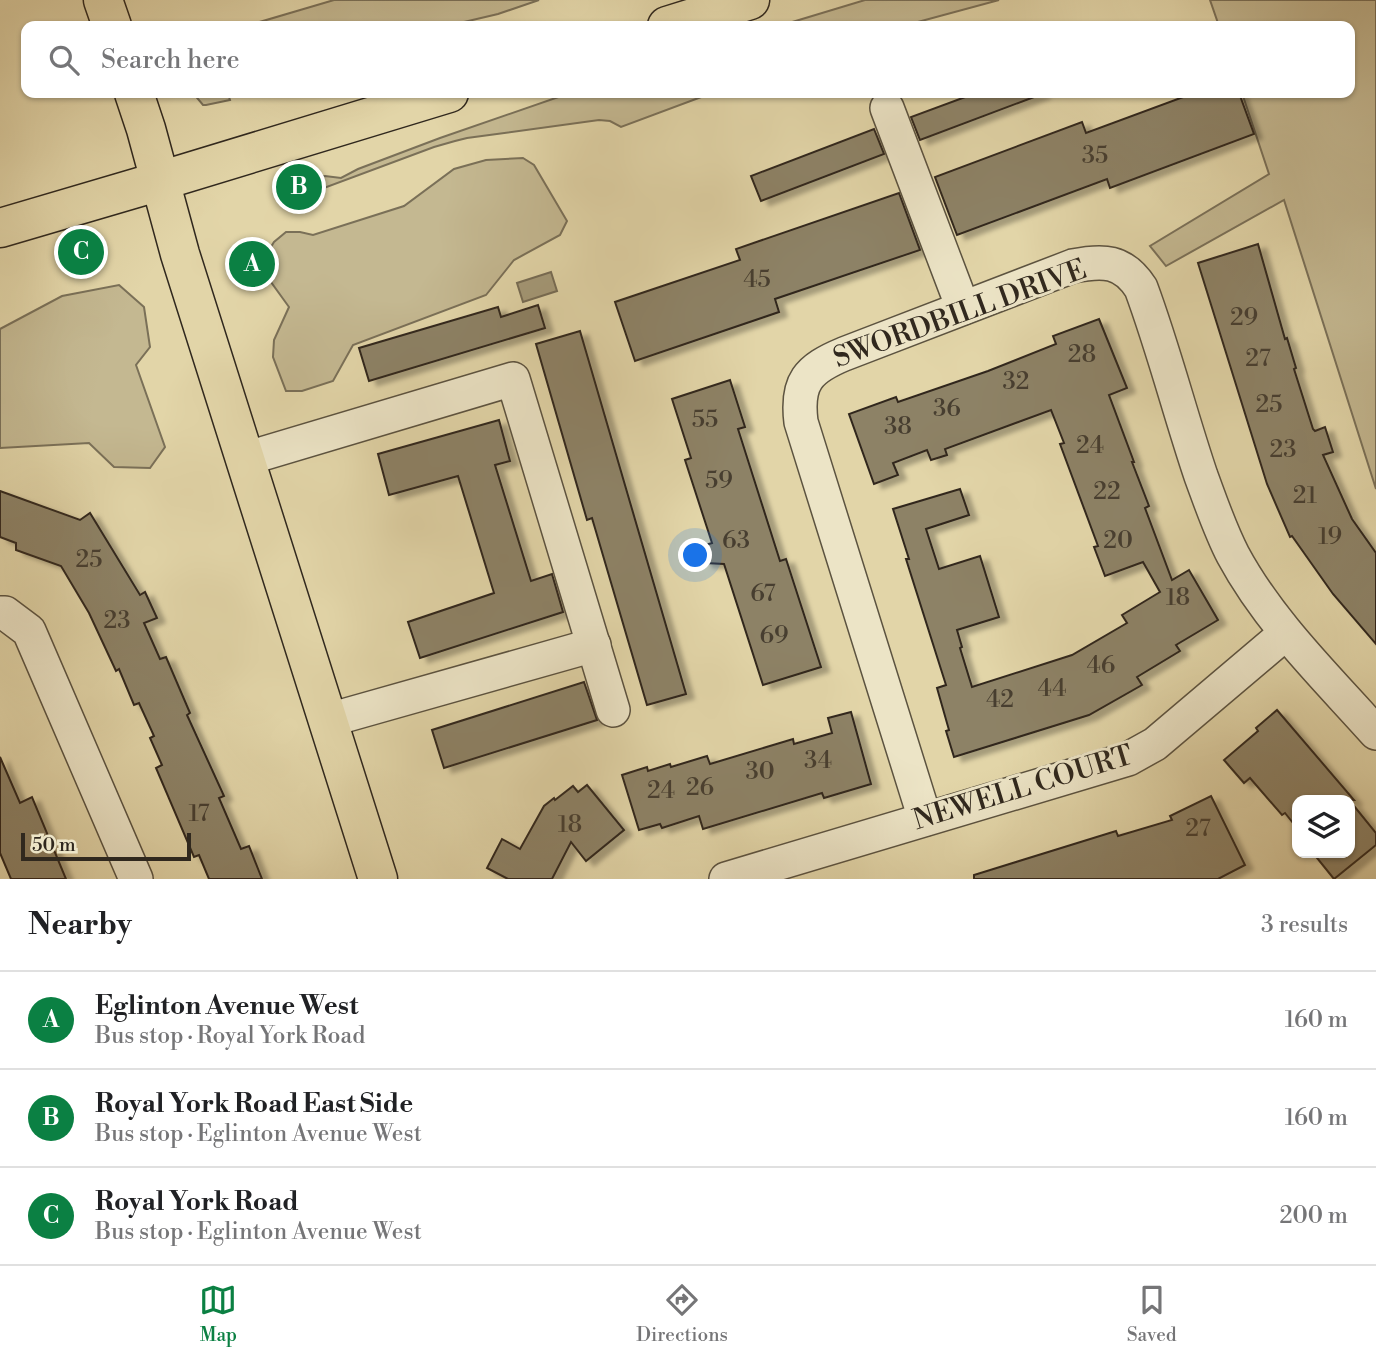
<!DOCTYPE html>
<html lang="en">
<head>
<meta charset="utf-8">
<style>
	body { margin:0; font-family:"Libre Bodoni",serif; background:#f6f6f6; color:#202124 }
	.controls { position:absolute; right:21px; bottom:21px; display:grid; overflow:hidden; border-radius:14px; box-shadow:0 2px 5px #0004 }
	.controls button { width:63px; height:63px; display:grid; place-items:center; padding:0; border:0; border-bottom:2px solid #e0e0e0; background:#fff; color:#202124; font:35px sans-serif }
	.scale { position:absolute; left:21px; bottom:18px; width:170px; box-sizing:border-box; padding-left:7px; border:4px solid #30281e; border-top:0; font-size:19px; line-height:24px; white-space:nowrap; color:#30281e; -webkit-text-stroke:5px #ece4c6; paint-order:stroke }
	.you { position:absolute; left:696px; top:556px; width:24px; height:24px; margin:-18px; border:5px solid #fff; border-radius:50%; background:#1a73e8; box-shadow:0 0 0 10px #1a73e833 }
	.badge { display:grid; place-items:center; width:46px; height:46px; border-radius:50%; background:#0b8043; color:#fff; font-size:23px; font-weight:700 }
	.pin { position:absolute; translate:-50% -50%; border:4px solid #fff; box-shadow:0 2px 7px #0006 }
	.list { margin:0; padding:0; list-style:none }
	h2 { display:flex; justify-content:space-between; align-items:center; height:91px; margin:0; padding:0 28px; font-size:30px }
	h2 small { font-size:23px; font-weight:400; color:#757577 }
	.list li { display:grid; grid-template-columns:46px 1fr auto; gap:21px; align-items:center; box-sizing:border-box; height:98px; padding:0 28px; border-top:2px solid #e0e0e0 }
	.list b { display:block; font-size:26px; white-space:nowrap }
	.list p { margin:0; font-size:23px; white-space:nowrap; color:#757577 }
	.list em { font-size:23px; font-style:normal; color:#757577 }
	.icon { flex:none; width:38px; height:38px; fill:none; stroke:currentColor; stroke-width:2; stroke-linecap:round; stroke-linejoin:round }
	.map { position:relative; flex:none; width:1376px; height:879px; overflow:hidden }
	.search { position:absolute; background:#fff; box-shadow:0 2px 5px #0004; left:21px; right:21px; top:21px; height:77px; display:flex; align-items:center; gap:18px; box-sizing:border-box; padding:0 24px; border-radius:14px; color:#757577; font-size:26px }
	.sheet { height:385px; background:#fff }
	nav { display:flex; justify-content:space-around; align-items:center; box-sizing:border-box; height:98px; border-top:2px solid #e0e0e0; background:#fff; font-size:19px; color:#757577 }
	nav a { display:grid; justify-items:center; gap:4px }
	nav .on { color:#0b8043 }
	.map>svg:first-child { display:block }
	.green { fill:#c4b891; stroke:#7a7058; stroke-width:2 }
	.water { fill:#a59a79; stroke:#766c55; stroke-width:2 }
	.building { fill:#8d8266; stroke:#30281e; stroke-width:2; filter:url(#shadow) }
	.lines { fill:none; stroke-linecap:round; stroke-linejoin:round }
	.minor-casing { stroke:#5c5340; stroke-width:36 }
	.major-casing { stroke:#30281e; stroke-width:41 }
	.minor { stroke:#ece4c6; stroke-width:33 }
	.major { stroke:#e2d5a8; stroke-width:38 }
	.labels { text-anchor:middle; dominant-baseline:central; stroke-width:6; stroke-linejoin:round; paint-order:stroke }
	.number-label { font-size:24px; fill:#473e30 }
	.street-label { font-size:28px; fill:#30281e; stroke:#ece4c6 }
</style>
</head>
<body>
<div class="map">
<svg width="1376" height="879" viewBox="0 0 1376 879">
	<defs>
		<filter id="shadow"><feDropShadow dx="8" dy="4.5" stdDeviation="2" flood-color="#0004"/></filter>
	</defs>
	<rect width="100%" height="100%" fill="#e2d5a8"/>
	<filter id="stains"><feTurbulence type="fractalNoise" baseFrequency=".00286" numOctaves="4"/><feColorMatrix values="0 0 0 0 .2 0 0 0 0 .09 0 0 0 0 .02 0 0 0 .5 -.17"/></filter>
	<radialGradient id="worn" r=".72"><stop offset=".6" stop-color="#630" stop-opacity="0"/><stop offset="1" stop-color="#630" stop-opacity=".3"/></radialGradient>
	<g class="green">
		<path d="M 334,0 L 539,0 L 498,14 L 447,26 L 246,26 Z"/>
		<path d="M 865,0 L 999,0 L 903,26 L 779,26 Z"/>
		<path d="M 1210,0 L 1376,0 L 1376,489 L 1284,200 L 1166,266 L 1150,246 L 1269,174 L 1242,93 L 1350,93 L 1350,26 L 1219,26 Z"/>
		<path d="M 193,93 L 231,93 L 228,94 L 230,100 L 206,105 L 203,105 Z"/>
		<path d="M 570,93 L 712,93 L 621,127 L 610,121 L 599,120 L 467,138 L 455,141 L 434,147 L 316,191 L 312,178 L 325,176 L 341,178 L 358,169 L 440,138 Z"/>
		<path d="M 523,158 L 534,165 L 567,221 L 560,235 L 514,260 L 486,295 L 353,345 L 333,381 L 302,391 L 286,391 L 273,357 L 274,340 L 289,307 L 271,282 L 266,255 L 274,242 L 286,232 L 300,232 L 313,235 L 404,206 L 454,169 L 486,160 Z"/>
		<path d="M 119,285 L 144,307 L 150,347 L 136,365 L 165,447 L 150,468 L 114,467 L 89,443 L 0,448 L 0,329 L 62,296 Z"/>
	</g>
	<path class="water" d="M 551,272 L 557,291 L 523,302 L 517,283 Z"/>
	<g class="building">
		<path d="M 976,93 L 1041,93 L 1042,94 L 920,140 L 911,117 Z"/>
		<path d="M 1194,93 L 1239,93 L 1254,134 L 1110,188 L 1107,179 L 957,235 L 935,177 L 1082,122 L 1086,133 Z"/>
		<path d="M 874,129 L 884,154 L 761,201 L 751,176 Z"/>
		<path d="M 899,193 L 920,250 L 775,299 L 779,312 L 635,361 L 615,302 L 740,260 L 736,249 Z"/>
		<path d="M 1258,244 L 1285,339 L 1287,338 L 1296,368 L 1294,369 L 1313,429 L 1315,431 L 1325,427 L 1333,452 L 1323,455 L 1352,519 L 1376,553 L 1376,644 L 1333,594 L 1292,536 L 1290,537 L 1267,484 L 1198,263 Z"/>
		<path d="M 538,305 L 545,328 L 369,381 L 359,348 L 498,307 L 501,317 Z"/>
		<path d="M 1099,319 L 1127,388 L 1109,395 L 1134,462 L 1132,462 L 1149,506 L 1145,508 L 1172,580 L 1189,570 L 1218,620 L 1176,645 L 1180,651 L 1137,677 L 1142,685 L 1089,715 L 954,757 L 946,731 L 949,730 L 937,688 L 946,685 L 906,559 L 909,559 L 893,509 L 960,489 L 969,515 L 926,529 L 939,569 L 980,556 L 999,617 L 957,630 L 962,647 L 960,648 L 972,687 L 1072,655 L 1127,623 L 1122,615 L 1160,592 L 1143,562 L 1105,576 L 1094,547 L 1098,546 L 1060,444 L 1064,443 L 1051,410 L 945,449 L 947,455 L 931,460 L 927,450 L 893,463 L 898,475 L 874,484 L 849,414 L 896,397 L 898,402 L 988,371 L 1056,344 L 1053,336 Z"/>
		<path d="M 580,331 L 686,694 L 647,705 L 592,518 L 587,520 L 536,344 Z"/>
		<path d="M 730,380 L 745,427 L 738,429 L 780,561 L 786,559 L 821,667 L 763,685 L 724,564 L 705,563 L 699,547 L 712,543 L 685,460 L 691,458 L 672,399 Z"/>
		<path d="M 499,420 L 510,461 L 495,465 L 531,581 L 552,574 L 563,612 L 420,658 L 408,622 L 494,593 L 458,476 L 389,495 L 378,454 Z"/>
		<path d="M 0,491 L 80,520 L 90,513 L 140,595 L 145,592 L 157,618 L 144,623 L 160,659 L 166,657 L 190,713 L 187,715 L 224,796 L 219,798 L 241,849 L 249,846 L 262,879 L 209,879 L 199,855 L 194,857 L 156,768 L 162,765 L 150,738 L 154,736 L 139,703 L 134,705 L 119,669 L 116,671 L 89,613 L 61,566 L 16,550 L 16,543 L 0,537 Z"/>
		<path d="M 584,682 L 597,720 L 444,768 L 432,730 Z"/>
		<path d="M 1277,710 L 1354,800 L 1297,800 L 1297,828 L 1285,813 L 1282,815 L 1250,778 L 1244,783 L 1224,760 L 1258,731 L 1256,728 Z"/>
		<path d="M 851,712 L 871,784 L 824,798 L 822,793 L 703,829 L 699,816 L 662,828 L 660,824 L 639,830 L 622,775 L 647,767 L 648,771 L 670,764 L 671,767 L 707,756 L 710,764 L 793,739 L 794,744 L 832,733 L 828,718 Z"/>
		<path d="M 0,757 L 20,803 L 32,797 L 66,879 L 11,879 L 0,853 Z"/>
		<path d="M 587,785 L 624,830 L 586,861 L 571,842 L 552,879 L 508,879 L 487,868 L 502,839 L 520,849 L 544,806 L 554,798 L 555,800 L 573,786 L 578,792 Z"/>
		<path d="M 1211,796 L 1245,865 L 1218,879 L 974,879 L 974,875 L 1116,831 L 1118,836 L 1172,820 L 1170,816 Z"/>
		<path d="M 1350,801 L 1376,833 L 1376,845 L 1334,879 L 1313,853 L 1350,853 Z"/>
	</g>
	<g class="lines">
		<defs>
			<g id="minor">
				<path d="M 887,108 L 963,308"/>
				<path d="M 245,459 L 513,379 L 613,710"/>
				<path d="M 0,613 L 5,613 L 29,631 L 136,879"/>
				<path d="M 329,720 L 594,645"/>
				<path d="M 925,819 L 801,422 C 796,382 808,369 844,354 L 1073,266 C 1103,260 1123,260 1141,288 C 1164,350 1180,414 1201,476 C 1211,503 1220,530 1233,555 C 1269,622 1326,677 1376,733"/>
				<path d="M 726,879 L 1128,759 L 1155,744 L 1286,633"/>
			</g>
			<g id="major">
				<path d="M 103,0 L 112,26"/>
				<path d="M 667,26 L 750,0"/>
				<path d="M 134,93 L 146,129 L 180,254 L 378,879"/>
				<path d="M 0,228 L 160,181 L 449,93"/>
			</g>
		</defs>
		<use href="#minor" class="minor-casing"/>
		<use href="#major" class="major-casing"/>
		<use href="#minor" class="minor"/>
		<use href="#major" class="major"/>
	</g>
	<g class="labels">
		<g class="number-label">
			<text x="1095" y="156">35</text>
			<text x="757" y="280">45</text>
			<text x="1244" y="318">29</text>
			<text x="1082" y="355">28</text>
			<text x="1258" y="359">27</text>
			<text x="1016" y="382">32</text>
			<text x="1269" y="405">25</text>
			<text x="947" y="409">36</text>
			<text x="705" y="420">55</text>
			<text x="898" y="427">38</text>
			<text x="1090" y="446">24</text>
			<text x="1283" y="450">23</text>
			<text x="719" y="481">59</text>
			<text x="1107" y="492">22</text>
			<text x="1305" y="496">21</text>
			<text x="1330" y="537">19</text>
			<text x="736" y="541">63</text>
			<text x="1118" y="541">20</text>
			<text x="89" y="560">25</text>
			<text x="763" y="594">67</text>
			<text x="1178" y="598">18</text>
			<text x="117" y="621">23</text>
			<text x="774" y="636">69</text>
			<text x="1101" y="666">46</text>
			<text x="1052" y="689">44</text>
			<text x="1000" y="700">42</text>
			<text x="818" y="761">34</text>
			<text x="760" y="772">30</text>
			<text x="700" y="788">26</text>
			<text x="661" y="791">24</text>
			<text x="199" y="814">17</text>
			<text x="570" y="825">18</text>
			<text x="1198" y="829">27</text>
		</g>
		<g class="street-label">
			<text transform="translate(960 314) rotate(-20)">SWORDBILL DRIVE</text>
			<text transform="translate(1023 788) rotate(-17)">NEWELL COURT</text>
		</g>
	</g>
	<rect width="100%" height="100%" filter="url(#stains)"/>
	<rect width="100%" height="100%" fill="url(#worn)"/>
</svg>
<div class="controls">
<button><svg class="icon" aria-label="layers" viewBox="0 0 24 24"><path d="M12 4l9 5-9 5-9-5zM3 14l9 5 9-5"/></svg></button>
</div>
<div class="scale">50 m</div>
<div class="you"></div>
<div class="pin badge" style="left:252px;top:264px">A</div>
<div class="pin badge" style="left:299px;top:187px">B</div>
<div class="pin badge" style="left:81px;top:252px">C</div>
<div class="search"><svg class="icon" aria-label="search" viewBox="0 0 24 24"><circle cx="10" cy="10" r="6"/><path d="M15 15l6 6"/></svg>Search here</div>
</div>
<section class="sheet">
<h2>Nearby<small>3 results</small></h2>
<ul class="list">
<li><span class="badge">A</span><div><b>Eglinton Avenue West</b><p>Bus stop · Royal York Road</p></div><em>160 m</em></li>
<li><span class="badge">B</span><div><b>Royal York Road East Side</b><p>Bus stop · Eglinton Avenue West</p></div><em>160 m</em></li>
<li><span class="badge">C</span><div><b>Royal York Road</b><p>Bus stop · Eglinton Avenue West</p></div><em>200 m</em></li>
</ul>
</section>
<nav>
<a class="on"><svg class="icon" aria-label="map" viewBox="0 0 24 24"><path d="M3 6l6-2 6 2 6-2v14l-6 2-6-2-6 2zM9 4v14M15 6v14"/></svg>Map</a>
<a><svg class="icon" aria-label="directions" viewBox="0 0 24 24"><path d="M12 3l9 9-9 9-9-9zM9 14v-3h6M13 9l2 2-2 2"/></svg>Directions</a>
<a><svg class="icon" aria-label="saved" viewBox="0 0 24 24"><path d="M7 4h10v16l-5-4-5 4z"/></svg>Saved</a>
</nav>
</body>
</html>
